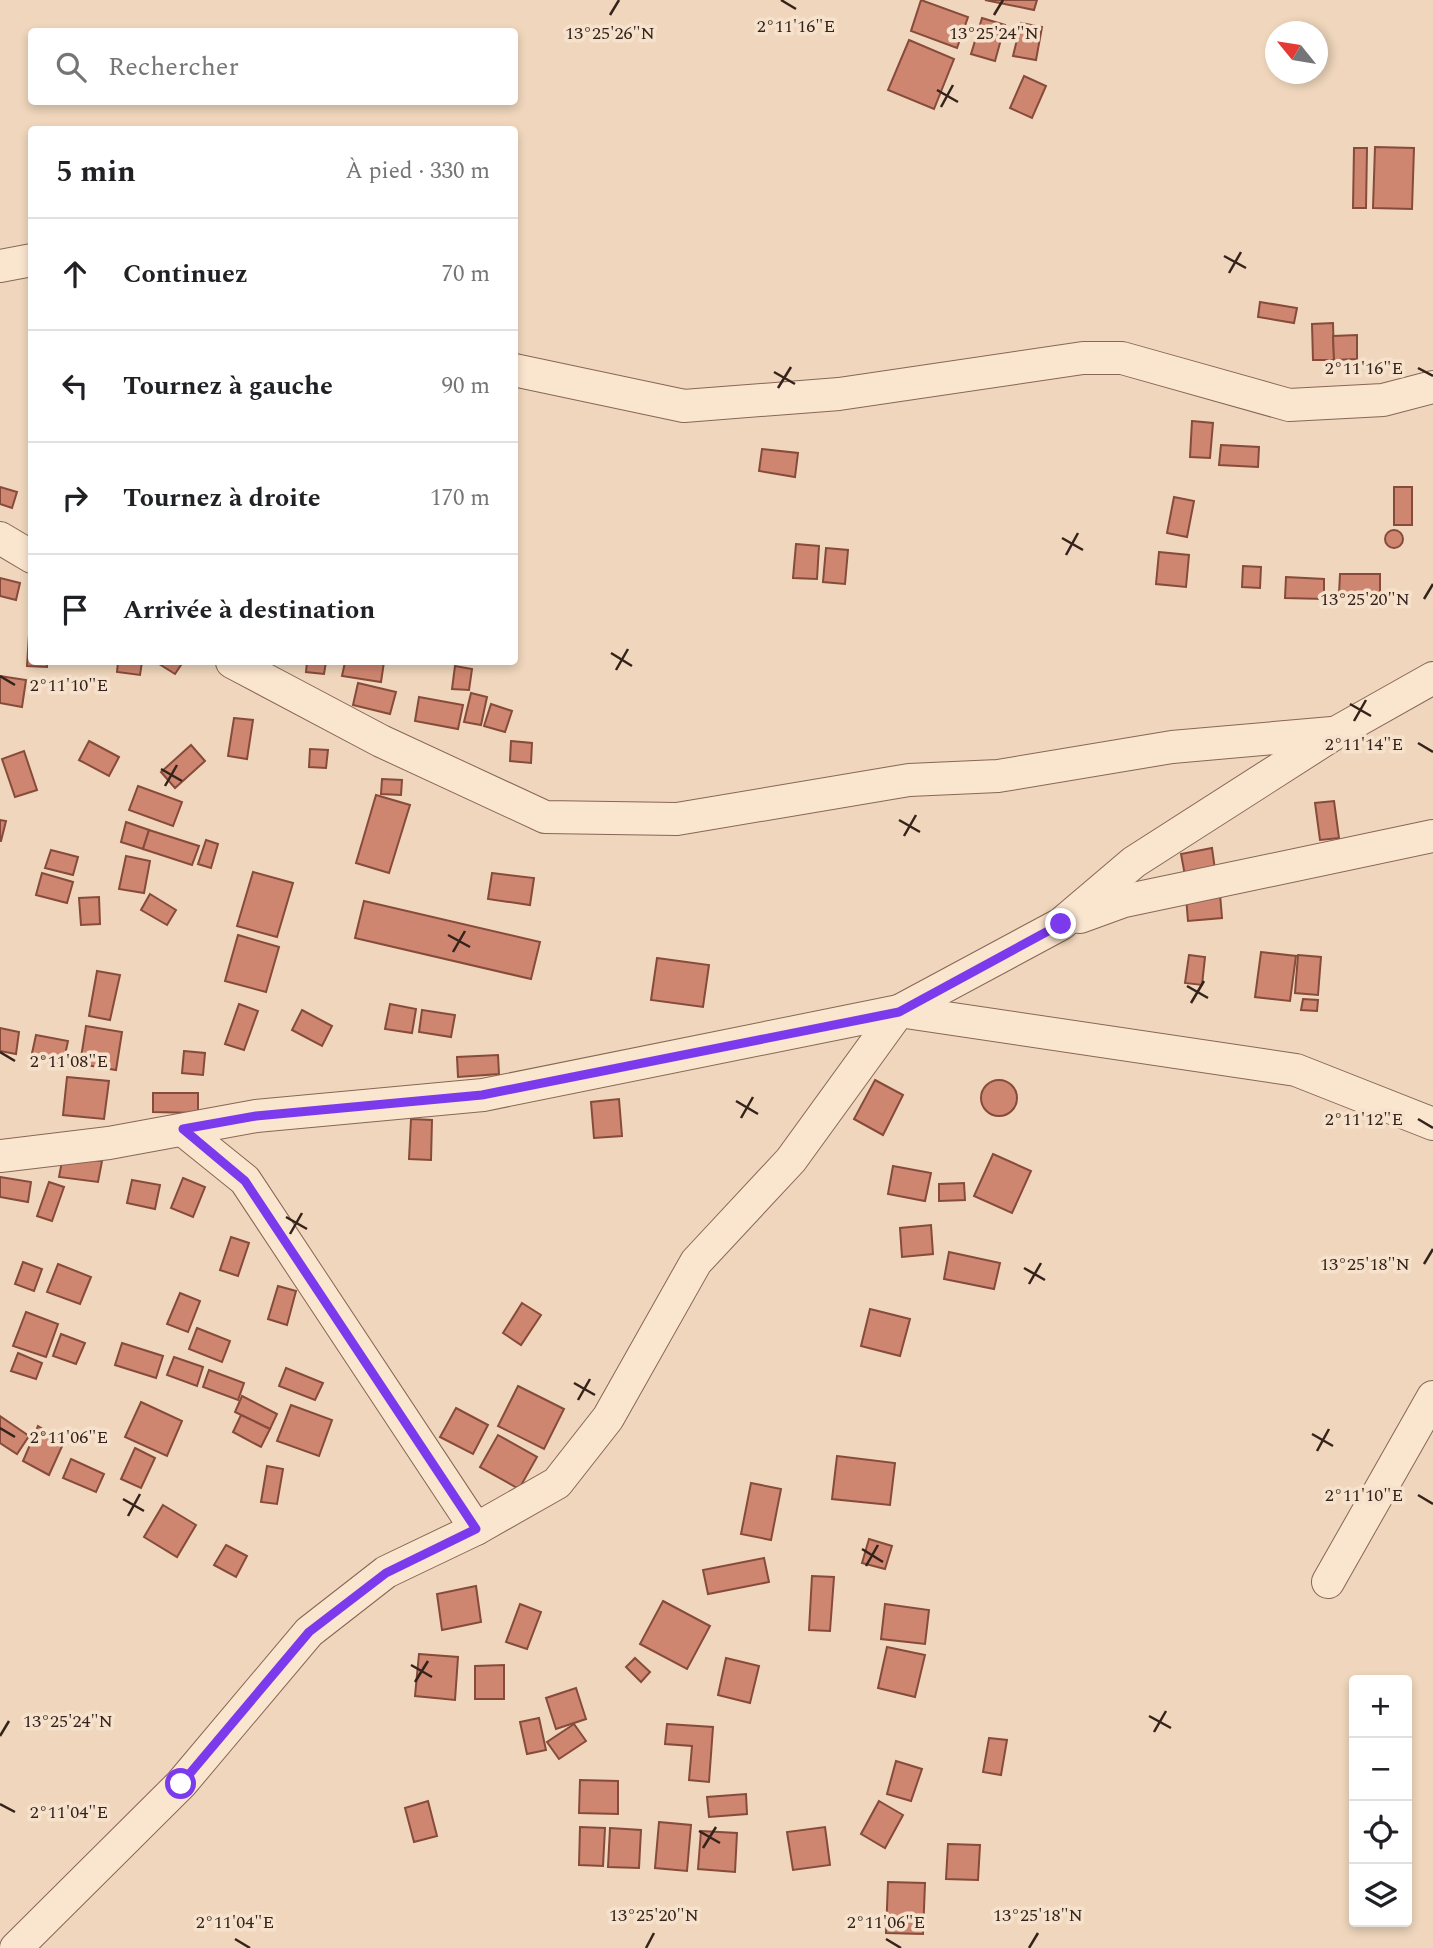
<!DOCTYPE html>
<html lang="fr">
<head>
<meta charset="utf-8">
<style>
	body { margin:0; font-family:Spectral,serif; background:#f2f2f2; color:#202124 }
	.controls { position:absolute; right:21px; bottom:21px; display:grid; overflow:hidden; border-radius:7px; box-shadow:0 4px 10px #0003 }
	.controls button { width:63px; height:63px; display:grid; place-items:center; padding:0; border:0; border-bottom:2px solid #e0e0e0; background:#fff; color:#202124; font:35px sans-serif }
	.compass { position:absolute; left:1265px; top:21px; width:63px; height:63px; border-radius:50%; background:#fff; box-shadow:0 4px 10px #0003; rotate:300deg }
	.stop { position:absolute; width:21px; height:21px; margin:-16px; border:5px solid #7c3aed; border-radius:50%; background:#fff }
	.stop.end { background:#7c3aed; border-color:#fff; box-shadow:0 2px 7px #0008 }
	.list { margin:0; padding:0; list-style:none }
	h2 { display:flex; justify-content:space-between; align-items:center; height:91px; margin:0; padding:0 28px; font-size:30px }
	h2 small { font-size:23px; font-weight:400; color:#757577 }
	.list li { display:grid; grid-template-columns:46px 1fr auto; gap:21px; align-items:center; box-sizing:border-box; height:112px; padding:0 28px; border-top:2px solid #e0e0e0 }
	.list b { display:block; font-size:26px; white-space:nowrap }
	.list em { font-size:23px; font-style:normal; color:#757577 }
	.icon { flex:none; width:38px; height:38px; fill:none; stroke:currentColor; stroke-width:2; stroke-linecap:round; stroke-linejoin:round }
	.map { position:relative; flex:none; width:1433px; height:1948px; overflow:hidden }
	.search { position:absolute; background:#fff; box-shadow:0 4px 10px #0003; left:28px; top:28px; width:490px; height:77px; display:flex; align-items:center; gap:18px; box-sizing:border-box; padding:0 24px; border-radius:7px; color:#757577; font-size:26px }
	.panel { position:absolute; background:#fff; box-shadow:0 4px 10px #0003; left:28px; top:126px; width:490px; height:539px; border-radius:7px }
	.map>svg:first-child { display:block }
	.building { fill:#ce8670; stroke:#864b3a; stroke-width:2 }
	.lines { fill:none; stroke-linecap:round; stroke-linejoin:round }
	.street-casing { stroke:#876655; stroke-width:34 }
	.street { stroke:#fae5cf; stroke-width:32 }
	.route { stroke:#7c3aed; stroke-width:9 }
	.ticks { fill:none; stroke:#35231b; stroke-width:2.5 }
	.ticks-label { font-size:18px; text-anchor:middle; fill:#35231b; stroke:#f6e2cc; stroke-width:7; stroke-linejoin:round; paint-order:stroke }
</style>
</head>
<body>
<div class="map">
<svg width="1433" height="1948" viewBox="0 0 1433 1948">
	<rect width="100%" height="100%" fill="#efd6bc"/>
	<g class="building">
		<path d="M 921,0 L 968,17 L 957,48 L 911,31 Z"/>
		<path d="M 985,0 L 1037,0 L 1034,10 Z"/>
		<path d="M 982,18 L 1005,25 L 995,61 L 971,54 Z"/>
		<path d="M 1021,23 L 1042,27 L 1036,60 L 1013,56 Z"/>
		<path d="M 909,40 L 954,59 L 934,109 L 888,90 Z"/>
		<path d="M 1024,76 L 1046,86 L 1032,118 L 1010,108 Z"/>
		<path d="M 1375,147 L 1414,148 L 1412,209 L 1373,208 Z"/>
		<path d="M 1354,148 L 1367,148 L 1366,208 L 1353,208 Z"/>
		<path d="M 1260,302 L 1297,308 L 1294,323 L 1258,317 Z"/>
		<path d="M 1333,323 L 1334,360 L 1313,360 L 1312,324 Z"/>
		<path d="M 1357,335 L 1357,359 L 1334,360 L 1333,336 Z"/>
		<path d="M 1192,421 L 1213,423 L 1210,458 L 1190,457 Z"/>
		<path d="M 1221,445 L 1259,447 L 1258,467 L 1219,465 Z"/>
		<path d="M 762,449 L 798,453 L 795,477 L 759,471 Z"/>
		<path d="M 0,487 L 17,492 L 12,508 L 0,504 Z"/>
		<rect x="1394" y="487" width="18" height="38"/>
		<path d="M 1174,497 L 1194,501 L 1187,537 L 1167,533 Z"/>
		<circle cx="1394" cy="539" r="9"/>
		<path d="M 796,544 L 819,546 L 817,579 L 793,578 Z"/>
		<path d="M 826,548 L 848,550 L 845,584 L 823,582 Z"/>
		<path d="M 1159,552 L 1189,555 L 1186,587 L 1156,584 Z"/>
		<path d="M 1243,566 L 1261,567 L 1260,588 L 1242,587 Z"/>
		<path d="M 1340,574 L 1380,574 L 1380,594 L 1339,594 Z"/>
		<path d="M 1286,577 L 1324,579 L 1324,599 L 1285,598 Z"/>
		<path d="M 0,578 L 20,583 L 16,600 L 0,596 Z"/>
		<path d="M 29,635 L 32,635 L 32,662 L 47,662 L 47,667 L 27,666 Z"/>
		<path d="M 118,662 L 142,662 L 140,675 L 117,672 Z"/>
		<path d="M 156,662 L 183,662 L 175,674 Z"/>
		<path d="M 307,662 L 326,662 L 324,674 L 306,672 Z"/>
		<path d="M 345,662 L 384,662 L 381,682 L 342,676 Z"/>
		<path d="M 455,666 L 472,669 L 469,690 L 452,689 Z"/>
		<path d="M 0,676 L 26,680 L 22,707 L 0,703 Z"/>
		<path d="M 358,683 L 396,692 L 390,714 L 353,705 Z"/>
		<path d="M 471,693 L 487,697 L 481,725 L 464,722 Z"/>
		<path d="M 419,697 L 463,705 L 458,729 L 415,721 Z"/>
		<path d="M 491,704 L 512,711 L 505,732 L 484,726 Z"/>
		<path d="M 234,718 L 253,720 L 247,759 L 228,756 Z"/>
		<path d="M 89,741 L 119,757 L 109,776 L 79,760 Z"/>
		<path d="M 511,741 L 532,743 L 531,763 L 510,761 Z"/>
		<path d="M 191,745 L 205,761 L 175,788 L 161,772 Z"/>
		<path d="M 310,749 L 328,750 L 326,768 L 309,767 Z"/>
		<path d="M 24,751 L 37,790 L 15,797 L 2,759 Z"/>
		<path d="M 382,779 L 402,780 L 401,795 L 381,794 Z"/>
		<path d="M 138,786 L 182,802 L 173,826 L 129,810 Z"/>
		<path d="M 376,795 L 410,805 L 389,873 L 356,863 Z"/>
		<path d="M 1334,801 L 1339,838 L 1320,840 L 1315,803 Z"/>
		<path d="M 0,820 L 6,821 L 1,841 L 0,841 Z"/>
		<path d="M 126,822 L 149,830 L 143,849 L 121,842 Z"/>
		<path d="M 149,830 L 199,846 L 192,865 L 143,849 Z"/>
		<path d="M 206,840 L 218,844 L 211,868 L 198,864 Z"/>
		<path d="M 1212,848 L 1216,877 L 1186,881 L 1181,854 Z"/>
		<path d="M 51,850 L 78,857 L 73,875 L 45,868 Z"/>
		<path d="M 126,856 L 150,861 L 144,893 L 119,889 Z"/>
		<path d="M 253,872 L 293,883 L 277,937 L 237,926 Z"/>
		<path d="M 42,873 L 73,882 L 67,903 L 36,895 Z"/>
		<path d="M 492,873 L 534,878 L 530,905 L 488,899 Z"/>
		<path d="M 150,894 L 176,910 L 167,925 L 141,910 Z"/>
		<path d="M 1220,894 L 1222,918 L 1188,921 L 1186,897 Z"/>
		<path d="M 99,897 L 100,924 L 81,925 L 79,898 Z"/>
		<path d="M 364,901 L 540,942 L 531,979 L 355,938 Z"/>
		<path d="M 238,935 L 279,947 L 266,992 L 225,981 Z"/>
		<path d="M 1261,952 L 1296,956 L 1290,1001 L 1255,997 Z"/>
		<path d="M 1189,955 L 1205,957 L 1202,985 L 1185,983 Z"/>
		<path d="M 1298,955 L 1321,957 L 1318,995 L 1295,993 Z"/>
		<path d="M 657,958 L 709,965 L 703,1007 L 651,1000 Z"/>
		<path d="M 97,971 L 120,975 L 110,1020 L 89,1016 Z"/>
		<path d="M 1303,999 L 1318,1000 L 1317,1011 L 1301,1010 Z"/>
		<path d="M 239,1004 L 258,1011 L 244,1050 L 225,1044 Z"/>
		<path d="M 390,1004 L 416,1009 L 412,1033 L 385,1029 Z"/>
		<path d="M 302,1010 L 332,1026 L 322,1046 L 292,1030 Z"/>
		<path d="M 422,1010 L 455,1015 L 451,1037 L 419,1032 Z"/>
		<path d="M 86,1026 L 122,1032 L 116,1070 L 80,1064 Z"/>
		<path d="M 0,1028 L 19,1032 L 16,1054 L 0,1051 Z"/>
		<path d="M 36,1035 L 68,1041 L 63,1064 L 31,1058 Z"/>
		<path d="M 184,1051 L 205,1053 L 203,1075 L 182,1073 Z"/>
		<path d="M 498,1055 L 499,1074 L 458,1077 L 457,1057 Z"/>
		<path d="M 67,1077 L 109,1081 L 104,1119 L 63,1115 Z"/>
		<path d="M 875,1080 L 903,1095 L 883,1135 L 854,1119 Z"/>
		<circle cx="999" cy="1098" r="18"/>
		<path d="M 153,1093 L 198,1093 L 198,1113 L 153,1112 Z"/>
		<path d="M 619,1099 L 622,1136 L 594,1138 L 591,1102 Z"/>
		<path d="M 411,1119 L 432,1120 L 431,1160 L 409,1159 Z"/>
		<path d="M 993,1154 L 1031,1171 L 1012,1213 L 974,1196 Z"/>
		<path d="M 63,1156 L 102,1161 L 98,1182 L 59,1177 Z"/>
		<path d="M 893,1166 L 931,1173 L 925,1201 L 888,1194 Z"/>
		<path d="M 0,1177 L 31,1182 L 28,1202 L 0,1197 Z"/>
		<path d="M 183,1178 L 205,1187 L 193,1217 L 171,1208 Z"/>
		<path d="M 132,1180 L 160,1185 L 155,1209 L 127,1203 Z"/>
		<path d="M 49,1182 L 64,1187 L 52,1221 L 37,1216 Z"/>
		<path d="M 964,1183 L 965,1200 L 939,1201 L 939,1184 Z"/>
		<path d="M 931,1225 L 933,1254 L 902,1257 L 900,1228 Z"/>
		<path d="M 231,1237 L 249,1243 L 238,1276 L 220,1270 Z"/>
		<path d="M 949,1252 L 1000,1263 L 994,1289 L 944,1279 Z"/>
		<path d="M 23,1262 L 42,1269 L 34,1291 L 15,1284 Z"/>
		<path d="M 58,1264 L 91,1277 L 80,1304 L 47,1292 Z"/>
		<path d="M 278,1286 L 296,1291 L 287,1325 L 268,1319 Z"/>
		<path d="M 180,1293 L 200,1301 L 188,1332 L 167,1324 Z"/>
		<path d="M 522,1303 L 541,1315 L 521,1345 L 503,1333 Z"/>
		<path d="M 870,1309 L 910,1319 L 900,1356 L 861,1346 Z"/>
		<path d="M 26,1312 L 58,1324 L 46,1357 L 13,1346 Z"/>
		<path d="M 197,1328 L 230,1341 L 222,1362 L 189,1349 Z"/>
		<path d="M 61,1334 L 85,1343 L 76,1364 L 53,1356 Z"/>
		<path d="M 122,1343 L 163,1356 L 156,1378 L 115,1365 Z"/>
		<path d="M 18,1353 L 42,1363 L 36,1379 L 11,1371 Z"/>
		<path d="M 174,1357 L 203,1367 L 197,1386 L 167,1375 Z"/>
		<path d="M 286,1368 L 323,1383 L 315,1400 L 279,1386 Z"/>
		<path d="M 209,1370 L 244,1383 L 238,1400 L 203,1387 Z"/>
		<path d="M 518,1386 L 564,1409 L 544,1449 L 498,1426 Z"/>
		<path d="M 242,1396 L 277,1414 L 270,1429 L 235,1412 Z"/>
		<path d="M 141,1402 L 182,1421 L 167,1456 L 125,1437 Z"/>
		<path d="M 291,1405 L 332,1420 L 319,1456 L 277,1441 Z"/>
		<path d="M 456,1408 L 488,1425 L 473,1454 L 440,1437 Z"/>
		<path d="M 241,1415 L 270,1429 L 261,1447 L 233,1432 Z"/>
		<path d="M 0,1416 L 29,1436 L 17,1454 L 0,1443 Z"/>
		<path d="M 38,1426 L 64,1442 L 49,1475 L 23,1461 Z"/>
		<path d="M 498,1435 L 537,1457 L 519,1489 L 480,1467 Z"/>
		<path d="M 135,1448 L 155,1458 L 141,1488 L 121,1479 Z"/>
		<path d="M 837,1456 L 895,1463 L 890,1505 L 832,1499 Z"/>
		<path d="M 71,1459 L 104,1474 L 96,1492 L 63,1478 Z"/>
		<path d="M 267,1466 L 283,1469 L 277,1504 L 261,1502 Z"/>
		<path d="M 751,1483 L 781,1489 L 771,1540 L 741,1534 Z"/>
		<path d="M 163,1505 L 196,1525 L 177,1557 L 144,1537 Z"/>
		<path d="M 869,1539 L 892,1546 L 885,1569 L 862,1563 Z"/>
		<path d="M 226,1545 L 247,1556 L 236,1577 L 214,1565 Z"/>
		<path d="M 764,1558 L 769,1582 L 708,1594 L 703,1570 Z"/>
		<path d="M 812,1576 L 834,1577 L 830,1631 L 809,1630 Z"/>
		<path d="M 476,1586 L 481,1622 L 442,1630 L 437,1594 Z"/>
		<path d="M 663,1601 L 710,1626 L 687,1669 L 640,1644 Z"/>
		<path d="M 520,1604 L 541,1612 L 527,1649 L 506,1642 Z"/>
		<path d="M 885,1604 L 929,1610 L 925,1644 L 881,1639 Z"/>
		<path d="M 887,1647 L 925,1655 L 915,1697 L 878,1688 Z"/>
		<path d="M 419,1654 L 458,1657 L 455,1700 L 415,1696 Z"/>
		<path d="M 635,1658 L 650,1672 L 641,1682 L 626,1667 Z"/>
		<path d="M 726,1658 L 759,1666 L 750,1703 L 718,1695 Z"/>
		<path d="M 504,1665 L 504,1699 L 475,1699 L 475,1666 Z"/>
		<path d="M 576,1688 L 586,1719 L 556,1729 L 546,1698 Z"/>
		<path d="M 539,1718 L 546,1750 L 527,1754 L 520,1722 Z"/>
		<path d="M 574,1724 L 586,1741 L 559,1759 L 547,1742 Z"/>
		<path d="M 667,1724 L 713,1727 L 709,1782 L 689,1780 L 692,1746 L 665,1744 Z"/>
		<path d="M 989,1738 L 1007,1740 L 1001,1775 L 983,1772 Z"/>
		<path d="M 896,1761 L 922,1769 L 911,1801 L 887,1794 Z"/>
		<path d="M 580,1780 L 618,1781 L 618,1814 L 579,1813 Z"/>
		<path d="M 746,1794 L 747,1814 L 709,1817 L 707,1797 Z"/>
		<path d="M 428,1801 L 437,1836 L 414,1842 L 405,1808 Z"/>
		<path d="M 879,1801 L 903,1815 L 885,1848 L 861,1834 Z"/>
		<path d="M 659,1822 L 691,1825 L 687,1871 L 655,1868 Z"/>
		<path d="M 580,1827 L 605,1828 L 603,1866 L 579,1865 Z"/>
		<path d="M 825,1827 L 830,1865 L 793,1870 L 787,1832 Z"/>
		<path d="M 610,1828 L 641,1830 L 639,1868 L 608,1867 Z"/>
		<path d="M 701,1831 L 737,1833 L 735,1872 L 698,1869 Z"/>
		<path d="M 948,1844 L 980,1845 L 978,1880 L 946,1879 Z"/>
		<path d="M 888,1882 L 925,1883 L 923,1934 L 886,1933 Z"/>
	</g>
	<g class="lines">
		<defs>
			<g id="street">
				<path d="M 0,266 L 32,260"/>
				<path d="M 514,370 L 684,406 L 839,394 L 1083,358 L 1122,358 L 1289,405 L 1383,400 L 1433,387"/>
				<path d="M 0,538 L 32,557"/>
				<path d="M 232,662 L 381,741 L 545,817 L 677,819 L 909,780 L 998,776 L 1172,747 L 1332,733"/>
				<path d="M 1080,917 L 1124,901 L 1433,836"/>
				<path d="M 183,1130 L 245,1180 L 476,1529"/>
				<path d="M 0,1156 L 109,1143 L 256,1116 L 483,1095 L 899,1011 L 1296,1070 L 1433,1124"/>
				<path d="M 1328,1582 L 1433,1397"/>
				<path d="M 16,1948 L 181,1784 L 309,1632 L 386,1572 L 476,1529 L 557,1483 L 608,1418 L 696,1262 L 791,1160 L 899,1011 L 1061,924 L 1134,862 L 1337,732 L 1433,678"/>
			</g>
		</defs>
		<use href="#street" class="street-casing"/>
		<use href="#street" class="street"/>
	</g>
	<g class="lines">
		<path class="route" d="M 181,1784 L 309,1632 L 386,1573 L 476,1529 L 245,1181 L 183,1129 L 256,1116 L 482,1095 L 899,1012 L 1061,924"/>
	</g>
	<path class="ticks" d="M 781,0 L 796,9M 610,15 L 619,0M 994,15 L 1003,0M 937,90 L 958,102M 941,107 L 953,85M 1224,256 L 1246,268M 1229,273 L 1241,252M 1418,368 L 1433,376M 774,372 L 795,384M 778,388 L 791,367M 1062,538 L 1083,550M 1066,555 L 1078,533M 1424,599 L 1433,584M 611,653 L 632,666M 616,670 L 628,649M 0,676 L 15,685M 1350,704 L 1371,716M 1354,721 L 1366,700M 1418,743 L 1433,752M 161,769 L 182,781M 165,786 L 177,765M 899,820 L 920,832M 904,836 L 916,815M 448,935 L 470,947M 453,952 L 465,931M 1187,986 L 1208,998M 1191,1003 L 1204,981M 0,1052 L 15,1061M 736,1101 L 758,1114M 741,1118 L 753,1097M 1418,1119 L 1433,1128M 286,1217 L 307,1229M 290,1234 L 302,1213M 1424,1264 L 1433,1249M 1024,1268 L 1045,1280M 1029,1284 L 1041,1263M 574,1383 L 595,1395M 578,1400 L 590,1379M 0,1428 L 15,1437M 1312,1434 L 1333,1446M 1317,1451 L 1329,1429M 1418,1495 L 1433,1504M 123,1499 L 144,1511M 128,1516 L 140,1494M 862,1549 L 883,1562M 866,1566 L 878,1545M 411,1665 L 432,1677M 415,1682 L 428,1661M 1149,1716 L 1171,1728M 1154,1732 L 1166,1711M 0,1736 L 9,1721M 0,1804 L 15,1812M 699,1831 L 720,1843M 703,1848 L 716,1827M 235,1939 L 250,1948M 886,1939 L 901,1948M 646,1948 L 654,1933M 1029,1948 L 1038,1933"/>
	<g class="ticks-label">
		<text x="796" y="32">2°11'16"E</text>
		<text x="610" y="39">13°25'26"N</text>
		<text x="994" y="39">13°25'24"N</text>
		<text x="1364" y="374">2°11'16"E</text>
		<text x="1365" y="605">13°25'20"N</text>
		<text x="69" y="691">2°11'10"E</text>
		<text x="1364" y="750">2°11'14"E</text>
		<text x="69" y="1067">2°11'08"E</text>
		<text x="1364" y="1125">2°11'12"E</text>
		<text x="1365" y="1270">13°25'18"N</text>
		<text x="69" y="1443">2°11'06"E</text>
		<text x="1364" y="1501">2°11'10"E</text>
		<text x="68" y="1727">13°25'24"N</text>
		<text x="69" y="1818">2°11'04"E</text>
		<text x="654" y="1921">13°25'20"N</text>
		<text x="1038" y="1921">13°25'18"N</text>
		<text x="235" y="1928">2°11'04"E</text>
		<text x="886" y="1928">2°11'06"E</text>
	</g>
</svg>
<div class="controls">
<button>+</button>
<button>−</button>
<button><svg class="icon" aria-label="locate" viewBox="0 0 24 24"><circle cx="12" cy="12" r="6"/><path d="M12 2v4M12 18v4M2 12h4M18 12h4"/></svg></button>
<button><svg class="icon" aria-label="layers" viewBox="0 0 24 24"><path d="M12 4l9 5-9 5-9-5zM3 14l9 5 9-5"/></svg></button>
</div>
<svg class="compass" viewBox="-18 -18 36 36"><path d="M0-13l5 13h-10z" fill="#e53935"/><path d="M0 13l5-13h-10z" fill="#757577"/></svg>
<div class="stop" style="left:181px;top:1784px"></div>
<div class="stop end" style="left:1061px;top:924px"></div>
<div class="search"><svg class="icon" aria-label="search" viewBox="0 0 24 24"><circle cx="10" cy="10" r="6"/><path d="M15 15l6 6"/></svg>Rechercher</div>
<section class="panel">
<h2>5 min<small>À pied · 330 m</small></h2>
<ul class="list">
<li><svg class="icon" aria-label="ahead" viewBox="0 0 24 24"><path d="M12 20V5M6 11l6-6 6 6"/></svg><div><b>Continuez</b></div><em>70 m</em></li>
<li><svg class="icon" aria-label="left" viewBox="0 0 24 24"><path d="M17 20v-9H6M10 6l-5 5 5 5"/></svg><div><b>Tournez à gauche</b></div><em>90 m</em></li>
<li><svg class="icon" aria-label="right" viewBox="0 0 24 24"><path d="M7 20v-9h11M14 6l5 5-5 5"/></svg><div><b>Tournez à droite</b></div><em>170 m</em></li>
<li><svg class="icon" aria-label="arrive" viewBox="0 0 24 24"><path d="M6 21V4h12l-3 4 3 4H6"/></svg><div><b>Arrivée à destination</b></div></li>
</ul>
</section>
</div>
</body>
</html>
